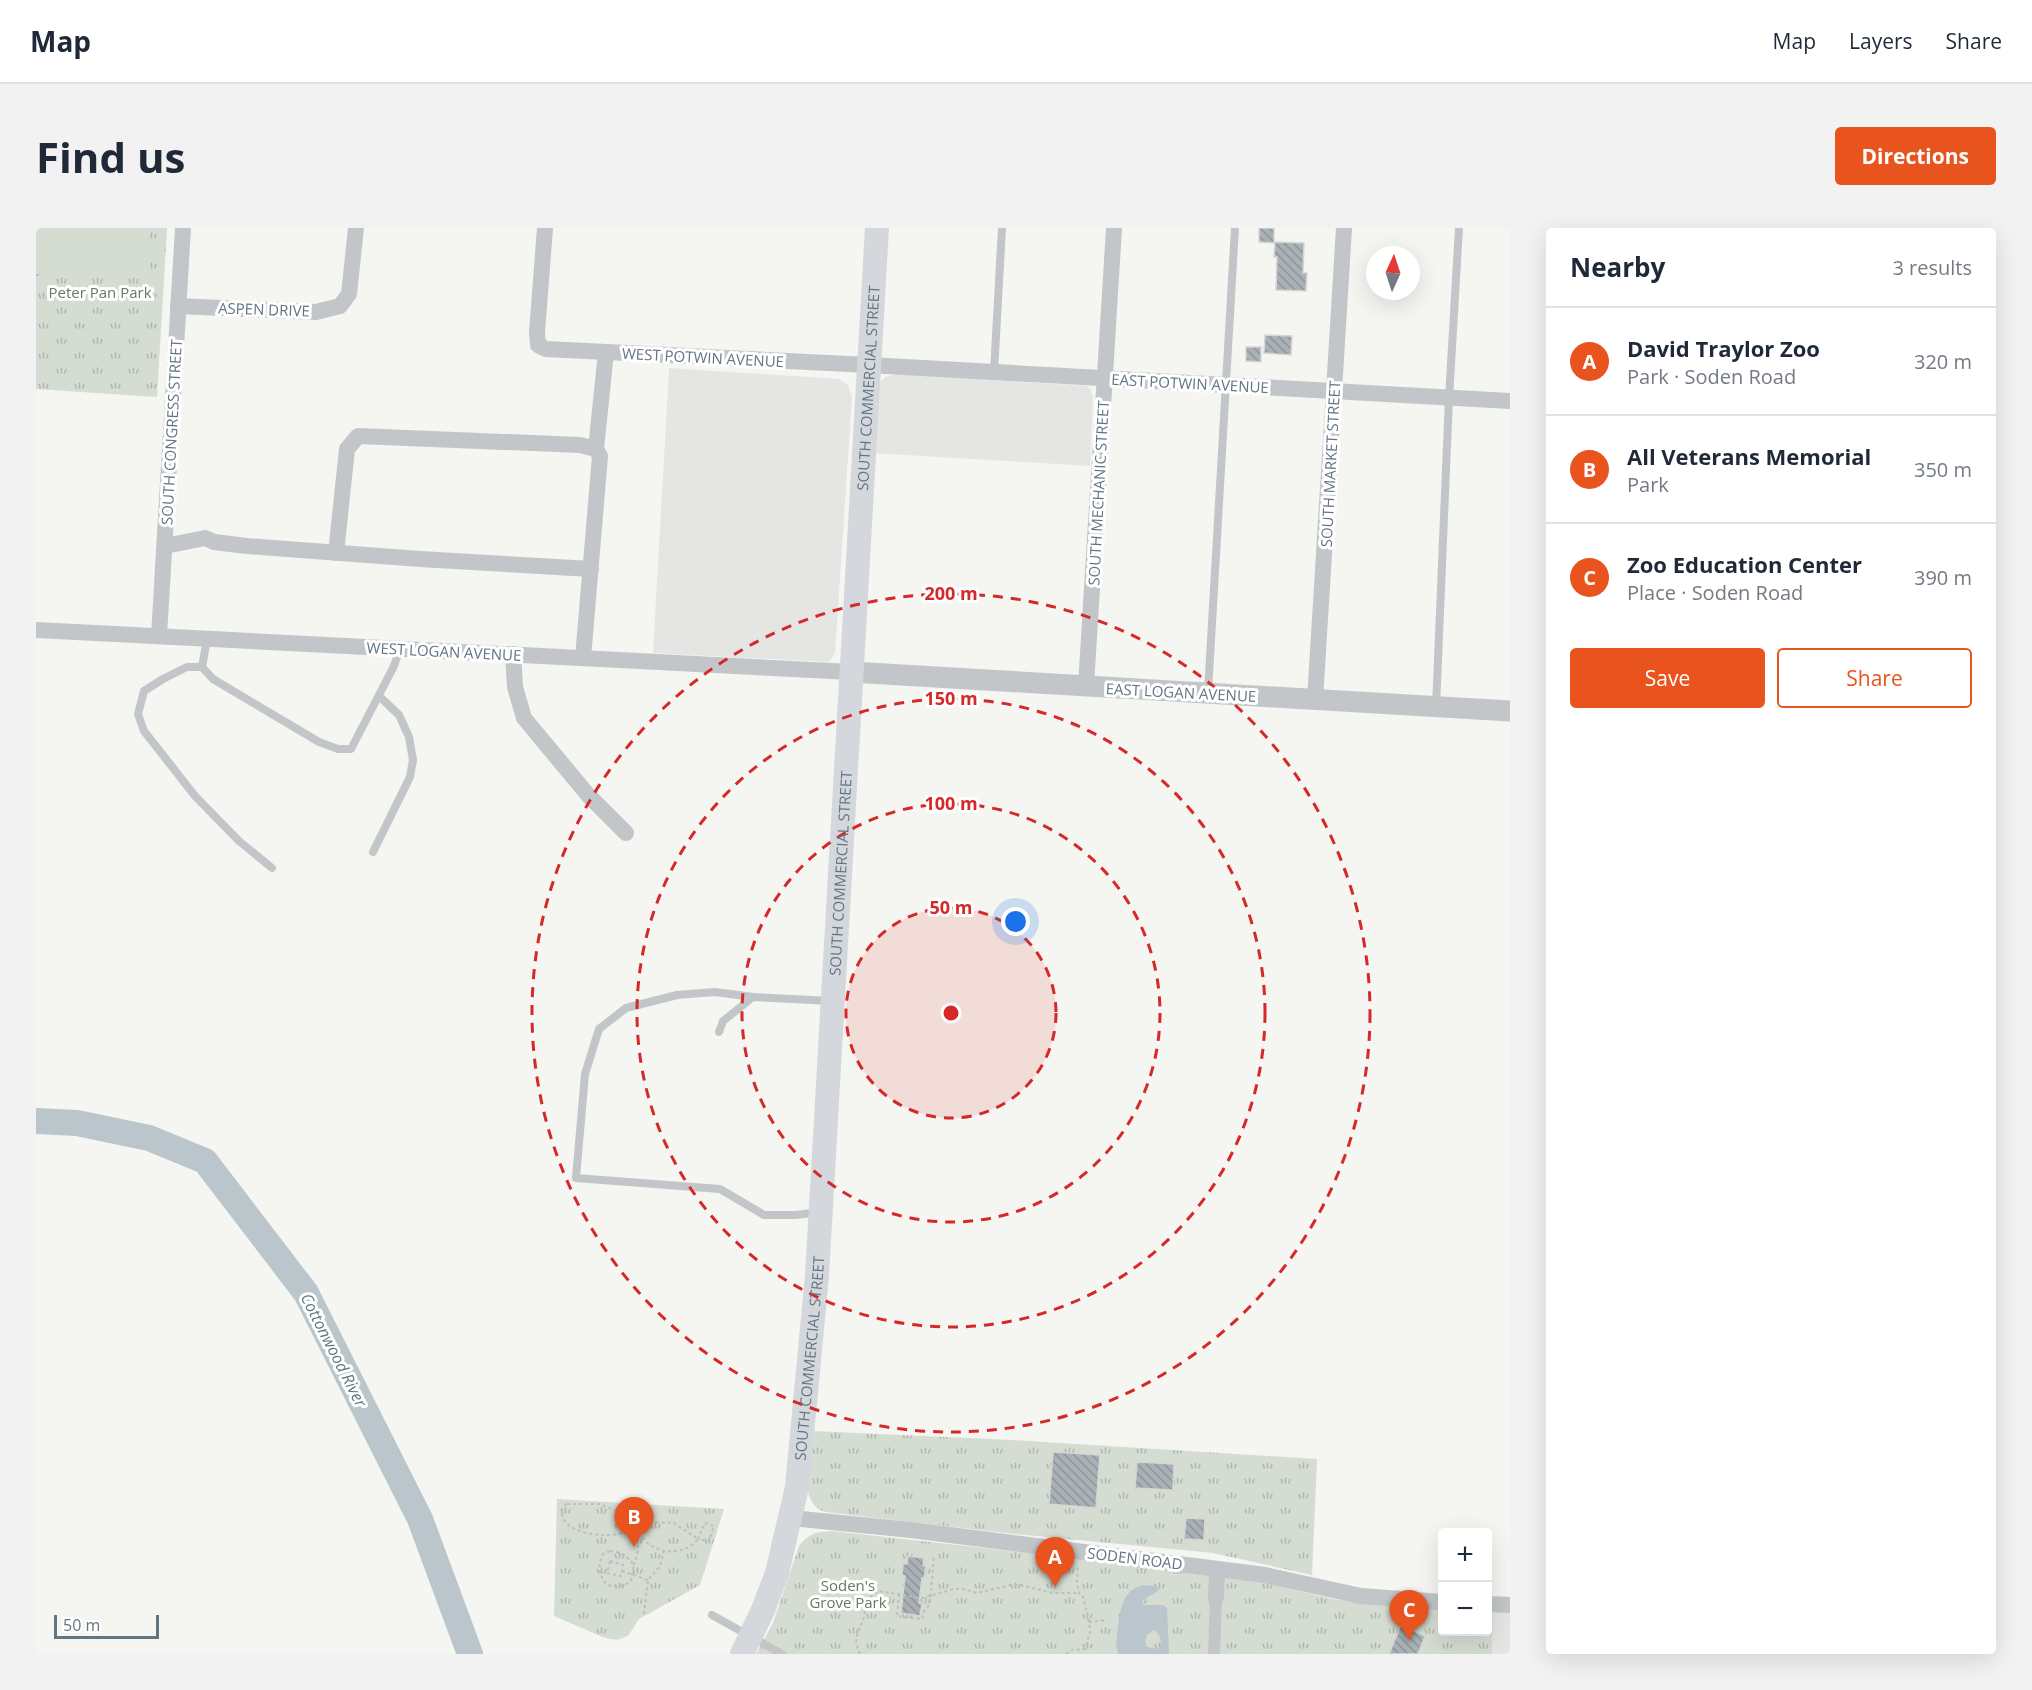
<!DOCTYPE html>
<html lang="en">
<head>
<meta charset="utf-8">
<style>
	body { margin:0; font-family:"Open Sans",sans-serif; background:#f2f2f3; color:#1f2937 }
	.controls { position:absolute; right:18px; bottom:18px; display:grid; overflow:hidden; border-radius:6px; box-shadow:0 6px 24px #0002 }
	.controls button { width:54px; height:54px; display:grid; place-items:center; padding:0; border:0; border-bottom:2px solid #e0e1e3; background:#fff; color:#1f2937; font:30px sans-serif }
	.compass { position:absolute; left:1330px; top:18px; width:54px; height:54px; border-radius:50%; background:#fff; box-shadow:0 6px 24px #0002; rotate:3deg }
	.scale { position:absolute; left:18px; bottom:15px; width:105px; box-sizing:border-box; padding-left:6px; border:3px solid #637483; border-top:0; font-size:16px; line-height:21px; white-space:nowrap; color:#637483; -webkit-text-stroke:4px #fff; paint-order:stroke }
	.you { position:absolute; left:980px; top:694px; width:21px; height:21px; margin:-15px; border:4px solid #fff; border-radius:50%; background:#1a73e8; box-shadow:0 0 0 9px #1a73e833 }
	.badge { display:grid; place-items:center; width:39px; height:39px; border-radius:50%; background:#e8531e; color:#fff; font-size:20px; font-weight:700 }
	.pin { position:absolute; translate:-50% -50px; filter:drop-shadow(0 2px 3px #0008) }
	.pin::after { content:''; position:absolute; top:32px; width:21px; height:18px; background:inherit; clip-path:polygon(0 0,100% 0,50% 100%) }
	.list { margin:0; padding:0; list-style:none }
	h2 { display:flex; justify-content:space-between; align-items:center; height:78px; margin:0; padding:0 24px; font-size:26px }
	h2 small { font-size:20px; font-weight:400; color:#747a83 }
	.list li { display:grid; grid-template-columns:39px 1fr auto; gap:18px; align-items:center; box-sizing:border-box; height:108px; padding:0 24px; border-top:2px solid #e0e1e3 }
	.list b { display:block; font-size:22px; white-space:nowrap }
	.list p { margin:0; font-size:20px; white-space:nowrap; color:#747a83 }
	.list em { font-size:20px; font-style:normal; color:#747a83 }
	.actions { display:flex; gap:12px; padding:18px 24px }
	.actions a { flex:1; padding:14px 0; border:2px solid #e8531e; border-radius:6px; text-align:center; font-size:21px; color:#e8531e }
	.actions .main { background:#e8531e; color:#fff }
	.map { position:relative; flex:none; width:1474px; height:1426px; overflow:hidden; border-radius:6px }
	header { display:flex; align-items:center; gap:36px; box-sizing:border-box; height:84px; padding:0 30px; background:#fff; border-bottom:2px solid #e0e1e3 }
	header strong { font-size:28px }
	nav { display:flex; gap:33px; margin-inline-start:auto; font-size:21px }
	.intro { display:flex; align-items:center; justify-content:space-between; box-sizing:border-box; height:144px; padding:0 36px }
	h1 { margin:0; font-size:42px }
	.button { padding:15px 27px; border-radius:6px; background:#e8531e; color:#fff; font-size:21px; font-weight:700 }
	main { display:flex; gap:36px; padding:0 36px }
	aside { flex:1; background:#fff; border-radius:6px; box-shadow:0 6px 24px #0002 }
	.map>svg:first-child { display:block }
	.built { fill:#e5e6e4 }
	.park { fill:url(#park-tufts) }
	.pitch { fill:#d5dcd2 }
	.water { fill:#bbc6cc; fill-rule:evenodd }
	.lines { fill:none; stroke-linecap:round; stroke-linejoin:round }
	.river { stroke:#bbc6cc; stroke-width:26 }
	.building { fill:url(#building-back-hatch); stroke:#d6d6d4; stroke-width:1.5 }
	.path { stroke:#bcbec0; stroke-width:2; stroke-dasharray:3 3; stroke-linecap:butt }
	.service { stroke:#c2c6c9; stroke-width:8 }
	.pedestrian { stroke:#c2c6c9; stroke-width:12 }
	.minor { stroke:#c2c6c9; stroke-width:16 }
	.tertiary { stroke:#c2c6c9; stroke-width:21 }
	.secondary { stroke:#d4d8dc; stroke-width:24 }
	.ring { fill:none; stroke:#d62828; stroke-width:3; stroke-dasharray:10 8 }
	.labels { text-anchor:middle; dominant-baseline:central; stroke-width:6; stroke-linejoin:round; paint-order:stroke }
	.park-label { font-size:15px; fill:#667a62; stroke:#fff }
	.street-label { font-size:15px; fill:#637483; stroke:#fff }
	.water-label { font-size:16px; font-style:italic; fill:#5f7680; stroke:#fff }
	.centre { fill:#d62828; stroke:#fff; stroke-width:3 }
	.ring-label { font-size:18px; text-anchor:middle; font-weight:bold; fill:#d62828; stroke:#fff; stroke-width:6; stroke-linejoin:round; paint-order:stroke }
</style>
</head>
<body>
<header>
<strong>Map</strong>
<nav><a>Map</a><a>Layers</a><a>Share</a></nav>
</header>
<div class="intro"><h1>Find us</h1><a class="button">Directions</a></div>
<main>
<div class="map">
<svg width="1474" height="1426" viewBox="0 0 1474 1426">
	<defs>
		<pattern id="park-tufts" width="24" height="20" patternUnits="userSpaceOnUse" patternTransform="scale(1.5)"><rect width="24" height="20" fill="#d5dcd2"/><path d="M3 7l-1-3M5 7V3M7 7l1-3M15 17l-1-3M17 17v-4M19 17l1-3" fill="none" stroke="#b0b7b0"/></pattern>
		<pattern id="building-back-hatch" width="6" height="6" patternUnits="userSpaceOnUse" patternTransform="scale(1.5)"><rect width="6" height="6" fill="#a9b1b6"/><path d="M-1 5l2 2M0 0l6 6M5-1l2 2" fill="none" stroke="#8d9599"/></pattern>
	</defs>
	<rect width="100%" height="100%" fill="#f5f5f1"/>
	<g class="built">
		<path d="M 633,140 L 803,151 L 812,157 L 816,169 L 799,425 L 793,434 L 617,425 Z"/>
		<path d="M 861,146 L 1050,158 L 1054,161 L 1057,170 L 1054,238 L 836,225 L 843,155 L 849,149 Z"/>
		<path d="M 1457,1383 L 1474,1384 L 1474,1426 L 1456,1426 Z"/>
	</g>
	<g class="park">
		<path d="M 0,0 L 131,0 L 121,169 L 0,161 Z"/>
		<path d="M 777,1203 L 975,1212 L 1281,1231 L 1276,1347 L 1177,1325 L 970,1305 L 789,1284 C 760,1275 774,1226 777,1203 Z"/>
		<path d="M 521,1271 L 688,1281 L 664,1357 L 603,1391 L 592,1408 L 581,1412 L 569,1410 L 518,1388 Z"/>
		<path d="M 796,1303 L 1201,1348 L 1298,1371 L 1335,1376 L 1406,1380 L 1406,1404 L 1452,1404 L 1452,1383 L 1457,1383 L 1456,1426 L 720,1426 L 737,1395 L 763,1318 C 773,1305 781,1304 796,1303 Z"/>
	</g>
	<path class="pitch" d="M 0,0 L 111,0 L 113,12 L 113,48 L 0,41 Z"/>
	<path class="water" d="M 1108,1357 L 1120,1358 L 1123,1361 C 1120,1367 1110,1368 1106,1374 L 1108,1377 L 1127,1377 L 1131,1380 L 1133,1426 L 1082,1426 C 1079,1417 1081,1407 1082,1398 C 1085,1379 1087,1361 1108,1357 ZM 1118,1402 C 1125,1407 1127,1415 1122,1421 L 1111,1419 L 1109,1414 L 1111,1407 Z"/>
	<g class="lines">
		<path class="river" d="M 0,893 L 41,895 L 113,910 L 169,933 L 270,1065 L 384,1291 L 434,1426"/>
	</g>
	<g class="building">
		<path d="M 1223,0 L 1238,0 L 1238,15 L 1223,14 Z"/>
		<path d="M 1239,14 L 1268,15 L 1267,45 L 1271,45 L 1270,63 L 1240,62 L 1241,29 L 1238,29 Z"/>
		<path d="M 1229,107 L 1256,108 L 1255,127 L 1228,125 Z"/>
		<path d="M 1210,119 L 1225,119 L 1225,134 L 1210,133 Z"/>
		<path d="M 1017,1224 L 1064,1227 L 1060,1280 L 1013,1276 Z"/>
		<path d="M 1101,1234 L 1138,1236 L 1137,1262 L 1099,1260 Z"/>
		<path d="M 1150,1290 L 1169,1291 L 1168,1312 L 1148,1311 Z"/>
		<path d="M 872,1328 L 888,1330 L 887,1338 L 890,1338 L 888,1350 L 886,1350 L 883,1375 L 886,1375 L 884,1388 L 865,1385 L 869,1348 L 866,1347 L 867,1336 L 871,1336 Z"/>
		<path d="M 1365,1397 L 1389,1408 L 1382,1426 L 1353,1426 Z"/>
	</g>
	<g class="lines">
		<g class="path">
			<path d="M 0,47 L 3,47"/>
			<path d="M 531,1276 L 563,1276 L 579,1282 L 597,1281 L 603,1286 C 598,1292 599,1301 590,1304 C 573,1311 518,1307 527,1278 Z"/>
			<path d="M 603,1286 L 613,1294"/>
			<path d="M 669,1295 L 678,1298 L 673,1313 L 662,1311 Z"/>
			<path d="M 589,1305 L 601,1314 L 602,1323 L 598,1337"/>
			<path d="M 574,1323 C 585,1324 591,1328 598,1337 L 595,1353 C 587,1359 580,1359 571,1357 C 563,1347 561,1339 567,1326 Z"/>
			<path d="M 574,1333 L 587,1337 L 585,1348 L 571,1345 Z"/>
			<path d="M 586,1343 L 612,1352"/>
			<path d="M 863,1366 L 861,1388 L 886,1391 L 888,1383 L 894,1376 L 898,1327"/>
			<path d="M 608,1386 L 612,1352 L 624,1338 L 628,1323 C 642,1324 653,1322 662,1311 L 638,1295 L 613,1294 L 604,1301 C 606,1315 616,1319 628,1323"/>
			<path d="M 1053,1394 L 1071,1392"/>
			<path d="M 824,1426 C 817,1409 821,1408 827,1392 C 829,1386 829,1379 831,1372 L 842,1363 L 886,1370 L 918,1361 L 927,1361 L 941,1365 L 975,1357 L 984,1357 L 1017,1365 L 1043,1365"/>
			<path d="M 1030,1426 L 1036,1422 L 1049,1421 L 1054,1404 L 1053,1394 L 1047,1369 L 1043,1365 L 1041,1355 L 1042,1338"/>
		</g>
		<g class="service">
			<path d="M 958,144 L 966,0"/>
			<path d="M 166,439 L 171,411"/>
			<path d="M 1172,464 L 1199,0"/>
			<path d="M 1400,479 L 1413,170 L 1423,0"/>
			<path d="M 337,624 L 374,549 L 377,532 L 373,509 L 363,487 L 343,468"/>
			<path d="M 236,640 L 203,613 L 159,568 L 108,503 L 102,486 L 108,463 L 127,451 L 151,439 L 166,439 L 177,451 L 283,514 L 302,521 L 315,521 L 358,438 L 364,420"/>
			<path d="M 717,769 L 679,764 L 641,767 L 590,780 L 563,801 L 549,846 L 540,950 L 684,961 L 728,987 L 760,987 L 782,984"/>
			<path d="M 683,804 L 687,793 L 717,769 L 796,773"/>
			<path d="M 676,1387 L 746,1426"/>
		</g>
		<path class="pedestrian" d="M 1178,1426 L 1180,1369"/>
		<g class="minor">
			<path d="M 509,0 L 501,104 L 502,117 L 510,121 L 833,137 L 1474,173"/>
			<path d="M 142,78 L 280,84 L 304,78 L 313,66 L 320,0"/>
			<path d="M 129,318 L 169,310 L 178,314 L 211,318 L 384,331 L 555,341"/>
			<path d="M 300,325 L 311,221 L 322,208 L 544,217 L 560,221"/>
			<path d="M 0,402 L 815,444"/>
			<path d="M 123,408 L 147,0"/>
			<path d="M 477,426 L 479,459 L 488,490 L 552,567 L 590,605"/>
			<path d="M 547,430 L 564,228 L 560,221 L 570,124"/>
			<path d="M 1050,458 L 1078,0"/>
			<path d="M 1279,472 L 1308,0"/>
			<path d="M 755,1290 L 875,1302 L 1229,1347 L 1325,1368 L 1406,1374"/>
			<path d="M 1180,1369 L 1181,1341"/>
			<path d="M 1452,1376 L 1474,1377"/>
		</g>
		<path class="tertiary" d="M 815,444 L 1474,483"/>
		<path class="secondary" id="s1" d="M 706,1426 L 727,1382 L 741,1345 L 761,1259 L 781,1048 L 841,0"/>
	</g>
	<circle cx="915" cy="785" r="105" fill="#d62828" fill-opacity=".12"/>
	<g class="ring">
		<circle cx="915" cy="785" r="105"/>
		<circle cx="915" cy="785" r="209"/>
		<circle cx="915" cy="785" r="314"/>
		<circle cx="915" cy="785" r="419"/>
	</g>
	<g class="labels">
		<g class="park-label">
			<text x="64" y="64">Peter Pan Park</text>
			<text x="812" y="1357">Soden's<tspan x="812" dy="17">Grove Park</tspan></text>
		</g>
		<g class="street-label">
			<text transform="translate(228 81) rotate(2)">ASPEN DRIVE</text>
			<text transform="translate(667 129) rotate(3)">WEST POTWIN AVENUE</text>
			<text transform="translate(1154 155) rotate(3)">EAST POTWIN AVENUE</text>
			<text stroke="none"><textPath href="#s1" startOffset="1278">SOUTH COMMERCIAL STREET</textPath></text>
			<text transform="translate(135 204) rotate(-87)">SOUTH CONGRESS STREET</text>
			<text transform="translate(1294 236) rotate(-87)">SOUTH MARKET STREET</text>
			<text transform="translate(1062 265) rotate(-87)">SOUTH MECHANIC STREET</text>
			<text transform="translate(408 423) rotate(3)">WEST LOGAN AVENUE</text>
			<text transform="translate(1145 464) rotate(3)">EAST LOGAN AVENUE</text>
			<text stroke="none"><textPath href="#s1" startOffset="792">SOUTH COMMERCIAL STREET</textPath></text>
			<text stroke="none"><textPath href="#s1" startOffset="306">SOUTH COMMERCIAL STREET</textPath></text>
			<text transform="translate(1099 1330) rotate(7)">SODEN ROAD</text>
		</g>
		<g class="water-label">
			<text transform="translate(298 1122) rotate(63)">Cottonwood River</text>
		</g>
	</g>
	<circle cx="915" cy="785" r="9" class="centre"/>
	<g class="ring-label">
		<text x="915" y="372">200 m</text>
		<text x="915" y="477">150 m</text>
		<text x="915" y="582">100 m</text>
		<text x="915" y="686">50 m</text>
	</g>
</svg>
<div class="controls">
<button>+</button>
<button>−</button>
</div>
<svg class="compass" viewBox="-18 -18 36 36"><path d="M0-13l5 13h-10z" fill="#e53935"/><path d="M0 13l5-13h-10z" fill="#747a83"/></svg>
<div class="scale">50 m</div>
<div class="you"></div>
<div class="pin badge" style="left:1019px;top:1359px">A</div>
<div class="pin badge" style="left:598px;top:1319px">B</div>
<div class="pin badge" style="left:1373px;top:1412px">C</div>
</div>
<aside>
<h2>Nearby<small>3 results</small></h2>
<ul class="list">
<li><span class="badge">A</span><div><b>David Traylor Zoo</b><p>Park · Soden Road</p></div><em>320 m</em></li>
<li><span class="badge">B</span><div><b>All Veterans Memorial</b><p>Park</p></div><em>350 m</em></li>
<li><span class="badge">C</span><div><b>Zoo Education Center</b><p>Place · Soden Road</p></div><em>390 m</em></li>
</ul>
<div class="actions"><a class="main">Save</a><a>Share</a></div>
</aside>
</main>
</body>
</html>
